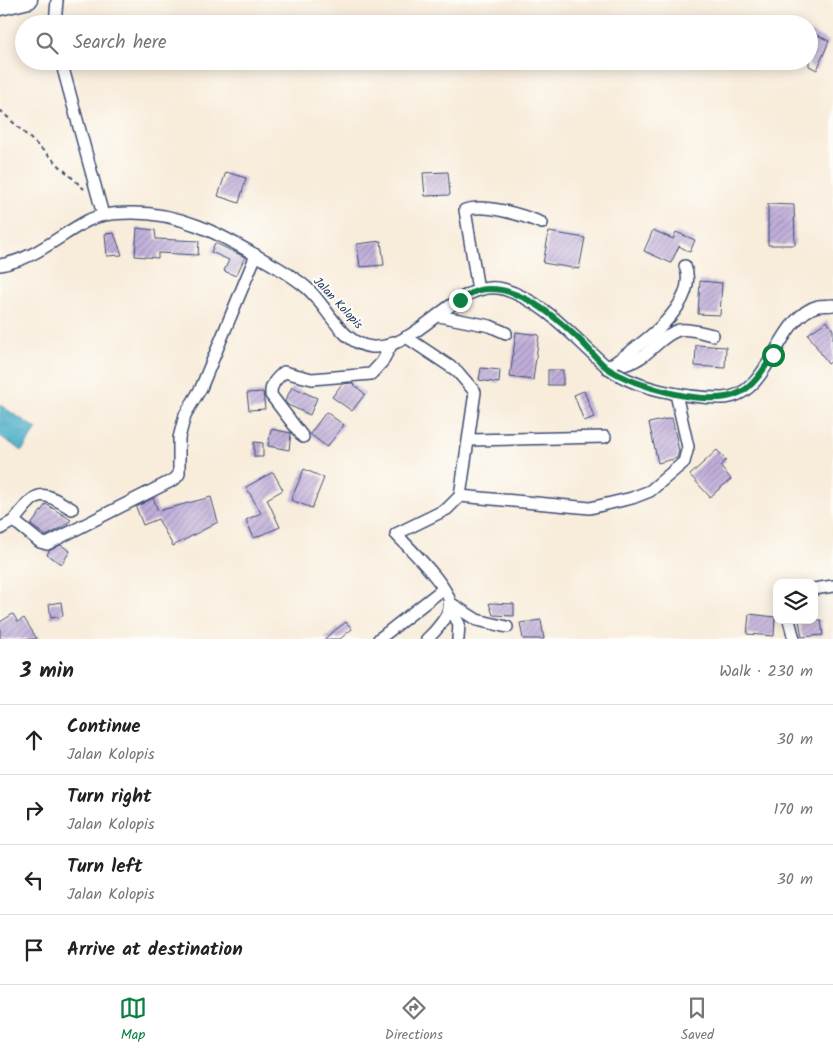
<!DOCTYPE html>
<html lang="en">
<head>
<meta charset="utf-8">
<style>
	body { margin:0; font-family:Kalam,sans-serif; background:#f2f2f2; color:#222 }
	.controls { position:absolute; right:15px; bottom:15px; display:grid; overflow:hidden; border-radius:10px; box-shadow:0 2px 12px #0003 }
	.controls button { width:45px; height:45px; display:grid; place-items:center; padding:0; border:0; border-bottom:1px solid #e0e0e0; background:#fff; color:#222; font:25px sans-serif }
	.stop { position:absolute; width:15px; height:15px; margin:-11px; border:4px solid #0b8043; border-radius:50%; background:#fff }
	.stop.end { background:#0b8043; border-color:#fff; box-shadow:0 1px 5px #0008 }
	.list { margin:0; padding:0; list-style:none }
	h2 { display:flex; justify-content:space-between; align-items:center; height:65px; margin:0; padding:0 20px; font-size:21px }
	h2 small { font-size:16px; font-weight:400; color:#767676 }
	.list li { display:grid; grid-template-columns:32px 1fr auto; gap:15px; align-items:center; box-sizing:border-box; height:70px; padding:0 20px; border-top:1px solid #e0e0e0 }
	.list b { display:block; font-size:19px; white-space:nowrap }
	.list p { margin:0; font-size:16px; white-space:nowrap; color:#767676 }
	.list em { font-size:16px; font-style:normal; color:#767676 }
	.icon { flex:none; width:28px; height:28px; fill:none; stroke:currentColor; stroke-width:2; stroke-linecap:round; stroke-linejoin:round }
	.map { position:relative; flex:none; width:833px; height:639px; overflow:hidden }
	.search { position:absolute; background:#fff; box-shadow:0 2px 12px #0003; left:15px; right:15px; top:15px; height:55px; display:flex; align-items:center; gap:12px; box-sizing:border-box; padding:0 18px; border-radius:28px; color:#767676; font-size:19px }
	.sheet { height:345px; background:#fff }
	nav { display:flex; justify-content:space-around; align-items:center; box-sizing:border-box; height:70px; border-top:1px solid #e0e0e0; background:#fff; font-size:14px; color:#767676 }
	nav a { display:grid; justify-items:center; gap:2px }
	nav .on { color:#0b8043 }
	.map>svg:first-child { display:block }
	.water { fill:url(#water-ripples); stroke:#326e93 }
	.building { fill:url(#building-hatch) }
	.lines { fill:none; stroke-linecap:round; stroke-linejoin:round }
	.minor-casing { stroke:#3c4b71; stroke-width:14 }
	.highway-casing { stroke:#3c4b71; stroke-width:19 }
	.path { stroke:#3c4b71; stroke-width:2; stroke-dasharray:4 4; stroke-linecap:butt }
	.minor { stroke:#fff; stroke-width:11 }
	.highway { stroke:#fff; stroke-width:16 }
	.route { stroke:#0b8043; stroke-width:6 }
	.labels { text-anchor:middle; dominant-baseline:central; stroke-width:4.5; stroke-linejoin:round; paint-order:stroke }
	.street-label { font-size:12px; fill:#1b2f5e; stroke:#fdfcf7 }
</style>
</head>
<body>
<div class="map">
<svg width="833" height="639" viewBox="0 0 833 639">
	<defs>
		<pattern id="water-ripples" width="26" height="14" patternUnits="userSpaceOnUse" patternTransform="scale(1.25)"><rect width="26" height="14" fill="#49aec8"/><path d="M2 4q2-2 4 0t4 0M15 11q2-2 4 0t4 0" fill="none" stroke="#3c8ea6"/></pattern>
		<pattern id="building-hatch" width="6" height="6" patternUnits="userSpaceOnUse" patternTransform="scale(1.25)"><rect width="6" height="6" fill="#c1afd9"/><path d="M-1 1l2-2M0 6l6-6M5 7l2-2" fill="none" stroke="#9c8fb3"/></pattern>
	</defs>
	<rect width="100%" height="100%" fill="#fdfcf7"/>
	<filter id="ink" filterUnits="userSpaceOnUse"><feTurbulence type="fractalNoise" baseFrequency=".02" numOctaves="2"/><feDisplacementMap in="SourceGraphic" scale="10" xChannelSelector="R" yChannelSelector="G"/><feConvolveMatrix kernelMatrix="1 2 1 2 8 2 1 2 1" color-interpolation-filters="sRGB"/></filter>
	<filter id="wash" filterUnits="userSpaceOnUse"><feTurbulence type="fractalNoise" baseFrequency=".0096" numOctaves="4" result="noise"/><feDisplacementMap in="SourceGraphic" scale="20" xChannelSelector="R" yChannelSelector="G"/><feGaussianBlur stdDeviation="1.12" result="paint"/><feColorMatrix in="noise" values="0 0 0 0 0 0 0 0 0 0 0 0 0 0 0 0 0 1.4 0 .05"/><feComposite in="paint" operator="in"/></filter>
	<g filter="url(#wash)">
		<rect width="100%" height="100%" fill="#f8ecda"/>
		<path class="water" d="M 0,405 L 37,429 L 22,451 L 0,436 Z"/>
		<g id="blocks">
			<g class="building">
				<path d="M 809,31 L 829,41 L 817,70 L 809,66 Z"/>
				<path d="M 226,172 L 246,178 L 239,203 L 218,196 Z"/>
				<path d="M 448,172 L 450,195 L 425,196 L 423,173 Z"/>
				<path d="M 768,204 L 794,205 L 795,245 L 768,245 Z"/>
				<path d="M 137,228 L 155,230 L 156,239 L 199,241 L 198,255 L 158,253 L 158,258 L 135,256 Z"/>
				<path d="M 653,230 L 673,239 L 676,232 L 695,240 L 690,252 L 679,246 L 671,263 L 644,251 Z"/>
				<path d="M 549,232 L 585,238 L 579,269 L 543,263 Z"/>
				<path d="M 114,233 L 122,255 L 107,256 L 105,234 Z"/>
				<path d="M 381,241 L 384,265 L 360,267 L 357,244 Z"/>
				<path d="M 215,243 L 245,257 L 236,276 L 224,271 L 229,260 L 211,252 Z"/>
				<path d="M 700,281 L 722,283 L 720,315 L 698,314 Z"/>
				<path d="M 827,321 L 833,330 L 833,360 L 828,364 L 808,334 Z"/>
				<path d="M 516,332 L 539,335 L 533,380 L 510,377 Z"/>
				<path d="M 696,345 L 726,347 L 725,368 L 695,366 Z"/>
				<path d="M 481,368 L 500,370 L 499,383 L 479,380 Z"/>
				<rect x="548" y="370" width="15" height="15"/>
				<path d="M 352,383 L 365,394 L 352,411 L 332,397 L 342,384 Z"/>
				<path d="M 292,387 L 317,398 L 310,415 L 288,405 L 285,401 Z"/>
				<path d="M 584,391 L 594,417 L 584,421 L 574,395 Z"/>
				<path d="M 263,392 L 265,409 L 249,410 L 247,393 Z"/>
				<path d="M 326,412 L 344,425 L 327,447 L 310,434 Z"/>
				<path d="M 672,418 L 679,451 L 677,458 L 658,463 L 649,423 Z"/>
				<path d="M 271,429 L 291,433 L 289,450 L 268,446 Z"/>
				<path d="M 254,442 L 263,443 L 263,457 L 254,457 Z"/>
				<path d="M 717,450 L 726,460 L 720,466 L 731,479 L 710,497 L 690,475 Z"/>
				<path d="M 304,469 L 324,478 L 312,508 L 291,500 Z"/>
				<path d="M 273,472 L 283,490 L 267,499 L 280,527 L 254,538 L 246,520 L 261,513 L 246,487 Z"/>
				<path d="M 211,497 L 218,522 L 173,546 L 158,519 L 143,525 L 136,507 L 153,498 L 158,511 Z"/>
				<path d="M 46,504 L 71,520 L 63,527 L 46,536 L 31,525 Z"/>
				<path d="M 61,545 L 70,551 L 62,564 L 47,555 L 49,551 Z"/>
				<path d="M 61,602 L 63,616 L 51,618 L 49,604 Z"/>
				<path d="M 489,603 L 514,604 L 514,616 L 493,615 Z"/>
				<path d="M 13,614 L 18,622 L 24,618 L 37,639 L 0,639 L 0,622 Z"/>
				<path d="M 749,614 L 775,617 L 774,636 L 747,634 Z"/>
				<path d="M 541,620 L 544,639 L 523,639 L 520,623 Z"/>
				<path d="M 799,620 L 821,620 L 823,635 L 802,637 Z"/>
				<path d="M 346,622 L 352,629 L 340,639 L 324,639 Z"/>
			</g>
		</g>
	</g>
	<g filter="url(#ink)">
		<use href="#blocks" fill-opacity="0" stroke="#3c4b71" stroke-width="1"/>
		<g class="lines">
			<defs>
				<g id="minor">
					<path d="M 55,24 L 57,0"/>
					<path d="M 61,61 L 103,215"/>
					<path d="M 0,265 C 35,259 57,237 87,221 C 100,214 116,213 130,213 C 179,212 218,233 259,257 C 275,266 294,276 308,289 C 328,307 341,344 372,347 C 419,350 458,277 503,289 C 545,301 574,338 605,365 C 631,389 688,398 722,398 C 771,397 776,317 818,306 C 823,305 828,306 833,305"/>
					<path d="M 478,290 L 465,210 C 485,203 522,215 542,223"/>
					<path d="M 439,316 L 490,326 L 506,333"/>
					<path d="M 406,337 L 457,371 L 475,392 L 460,496 L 447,509 L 396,534 C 408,547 450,587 450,604 C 450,615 435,632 427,639"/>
					<path d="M 619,360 L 627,364 C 649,358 660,335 679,330 C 689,328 703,333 713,335"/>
					<path d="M 607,368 C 635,349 701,306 685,266"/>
					<path d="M 303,437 L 271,395 C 270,385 276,379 284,372 L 312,379 L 371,374 L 382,362 L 393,342"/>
					<path d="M 470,440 L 605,437"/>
					<path d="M 460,496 L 590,508 L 632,498 L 650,491 L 684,462 L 688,447 L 676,394"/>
					<path d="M 14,521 L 40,542 L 47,544 L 175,479 L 179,474 L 179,438 L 185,415 L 201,388 L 256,255"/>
					<path d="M 0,529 C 5,525 12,523 15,519 C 39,489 40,490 72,509"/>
					<path d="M 814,589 L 833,586"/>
					<path d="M 450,603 L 477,620 L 507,627"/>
					<path d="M 449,606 L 459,624 L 458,639"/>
					<path d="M 789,620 L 794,639"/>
					<path d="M 379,639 L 443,589"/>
				</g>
				<path id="highway" d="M 0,7 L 29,0"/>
			</defs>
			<use href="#minor" class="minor-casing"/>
			<use href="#highway" class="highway-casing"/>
			<path class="path" d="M 0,110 L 84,189"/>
			<use href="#minor" class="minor"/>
			<use href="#highway" class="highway"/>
		</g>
	</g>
	<g class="lines" filter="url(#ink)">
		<path class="route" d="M 460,300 C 466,297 473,291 480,290 C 518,283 557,318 583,343 C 591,351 598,361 607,368 C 635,387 710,409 741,392 C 755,385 764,368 773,355"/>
	</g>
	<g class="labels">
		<g class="street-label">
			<text transform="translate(338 303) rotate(47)">Jalan Kolopis</text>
		</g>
	</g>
</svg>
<div class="controls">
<button><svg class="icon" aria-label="layers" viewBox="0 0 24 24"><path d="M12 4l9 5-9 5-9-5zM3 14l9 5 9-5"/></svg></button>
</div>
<div class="stop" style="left:773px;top:355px"></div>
<div class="stop end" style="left:460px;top:300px"></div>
<div class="search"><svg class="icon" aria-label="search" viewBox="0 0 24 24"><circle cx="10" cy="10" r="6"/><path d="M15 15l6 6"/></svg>Search here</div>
</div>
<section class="sheet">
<h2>3 min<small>Walk · 230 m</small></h2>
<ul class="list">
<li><svg class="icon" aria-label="ahead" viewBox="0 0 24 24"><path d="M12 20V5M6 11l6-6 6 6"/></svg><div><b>Continue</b><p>Jalan Kolopis</p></div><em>30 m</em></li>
<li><svg class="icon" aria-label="right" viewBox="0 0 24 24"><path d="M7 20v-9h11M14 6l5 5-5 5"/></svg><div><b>Turn right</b><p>Jalan Kolopis</p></div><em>170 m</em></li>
<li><svg class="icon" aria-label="left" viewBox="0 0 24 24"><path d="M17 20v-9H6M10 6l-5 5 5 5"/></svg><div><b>Turn left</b><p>Jalan Kolopis</p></div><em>30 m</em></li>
<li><svg class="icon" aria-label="arrive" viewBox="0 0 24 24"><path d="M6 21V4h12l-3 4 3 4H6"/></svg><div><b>Arrive at destination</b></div></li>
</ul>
</section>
<nav>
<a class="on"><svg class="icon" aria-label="map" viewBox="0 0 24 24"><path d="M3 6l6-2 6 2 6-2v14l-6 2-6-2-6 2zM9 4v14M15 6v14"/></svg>Map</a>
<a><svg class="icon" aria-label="directions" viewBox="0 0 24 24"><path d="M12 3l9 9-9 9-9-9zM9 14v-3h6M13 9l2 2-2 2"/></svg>Directions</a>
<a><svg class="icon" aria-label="saved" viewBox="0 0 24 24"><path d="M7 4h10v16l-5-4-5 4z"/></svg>Saved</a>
</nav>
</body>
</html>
